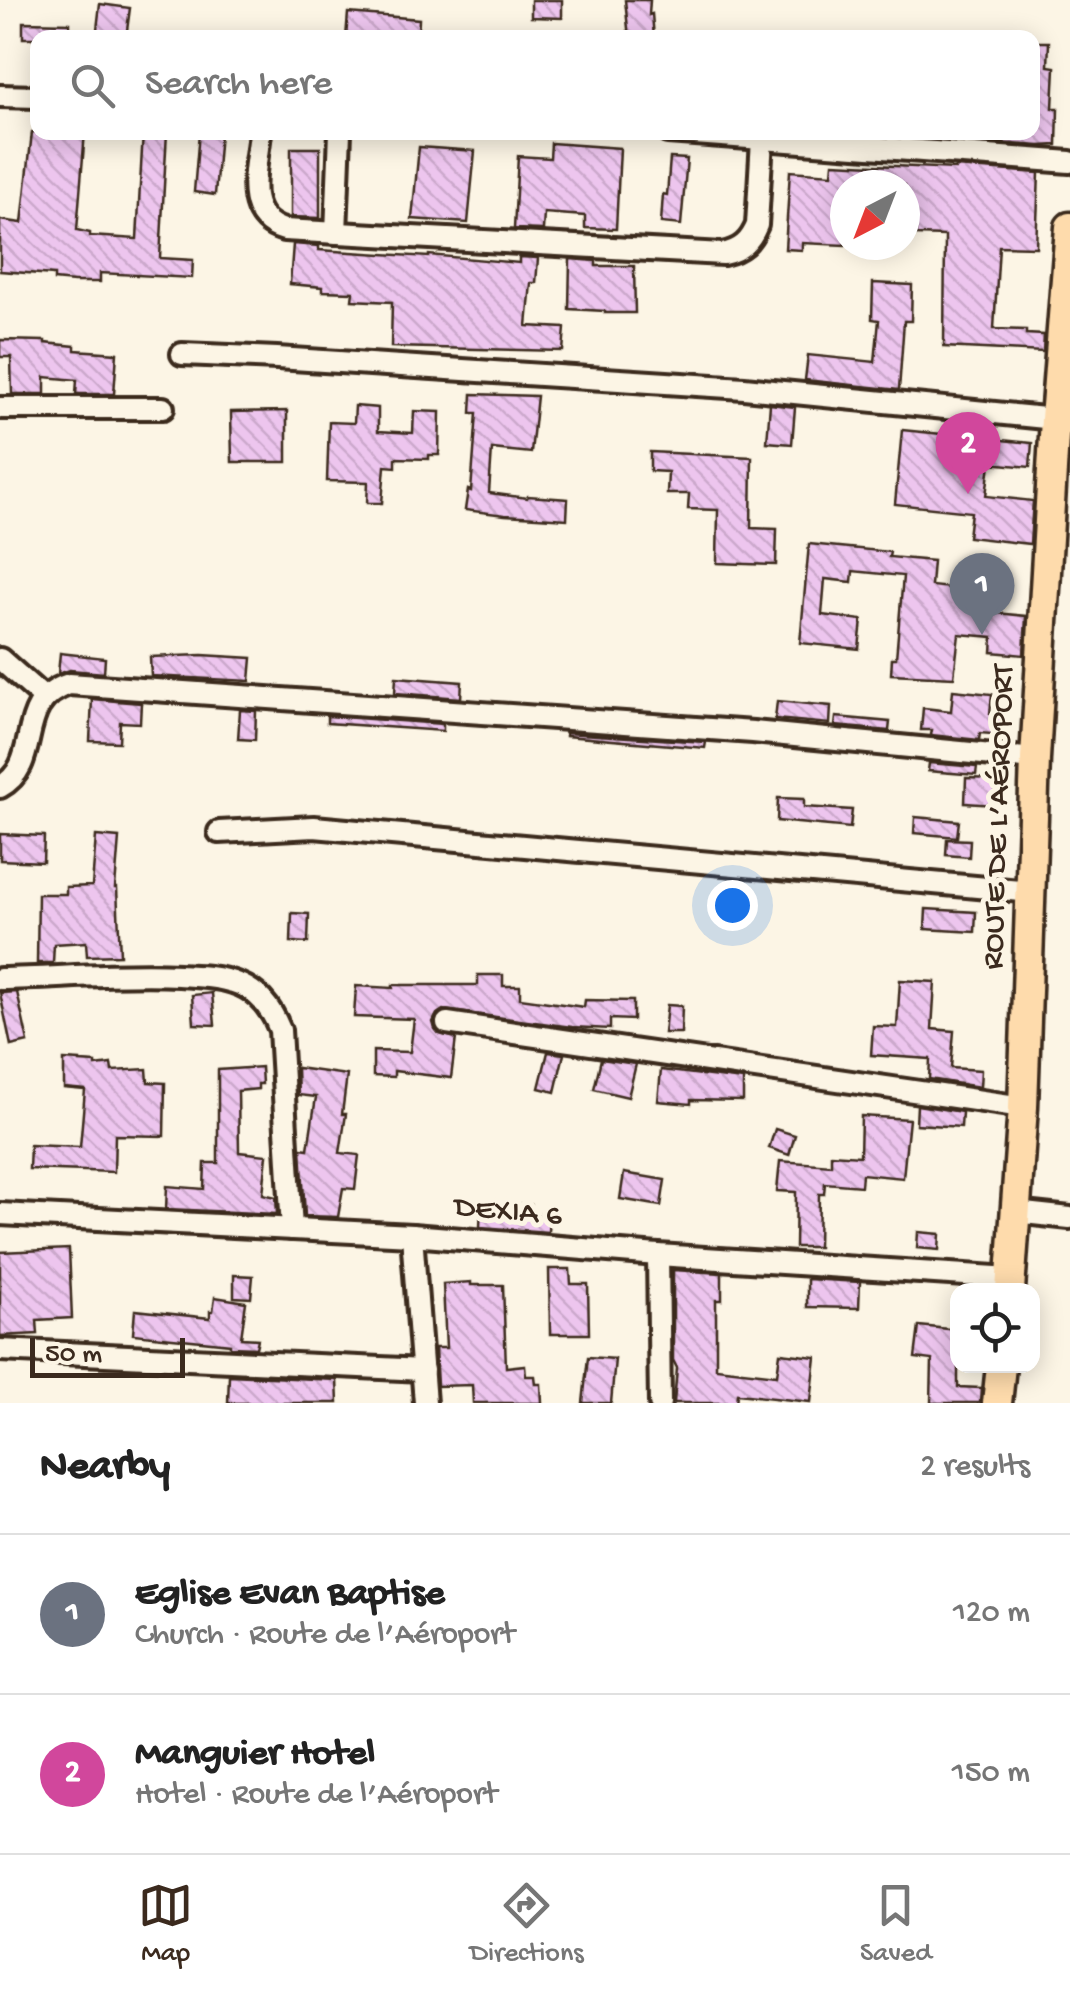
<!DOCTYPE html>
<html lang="en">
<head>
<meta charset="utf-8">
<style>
	body { margin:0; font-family:"Gochi Hand",sans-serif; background:#f6f6f6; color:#222 }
	.controls { position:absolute; right:30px; bottom:30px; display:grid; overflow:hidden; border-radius:20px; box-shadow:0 5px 25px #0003 }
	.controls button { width:90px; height:90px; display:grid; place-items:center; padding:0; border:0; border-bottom:2px solid #e0e0e0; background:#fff; color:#222; font:50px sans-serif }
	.compass { position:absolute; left:830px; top:170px; width:90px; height:90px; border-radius:50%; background:#fff; box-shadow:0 5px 25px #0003; rotate:222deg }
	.scale { position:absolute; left:30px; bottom:25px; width:155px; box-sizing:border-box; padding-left:10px; border:5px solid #3b2a1e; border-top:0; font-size:28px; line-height:35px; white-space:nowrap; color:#3b2a1e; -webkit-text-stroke:8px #fcf5e5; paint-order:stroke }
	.you { position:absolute; left:732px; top:905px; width:35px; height:35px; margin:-25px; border:8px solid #fff; border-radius:50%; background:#1a73e8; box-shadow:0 0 0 15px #1a73e833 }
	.badge { display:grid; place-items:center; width:65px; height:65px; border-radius:50%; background:#3b2a1e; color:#fff; font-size:32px; font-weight:700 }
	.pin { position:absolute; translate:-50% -82px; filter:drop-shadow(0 2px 5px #0008) }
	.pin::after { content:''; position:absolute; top:52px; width:35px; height:30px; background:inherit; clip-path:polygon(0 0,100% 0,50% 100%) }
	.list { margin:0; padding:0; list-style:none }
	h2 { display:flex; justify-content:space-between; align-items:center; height:130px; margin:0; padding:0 40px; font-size:42px }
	h2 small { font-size:32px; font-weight:400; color:#767676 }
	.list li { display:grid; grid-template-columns:65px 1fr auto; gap:30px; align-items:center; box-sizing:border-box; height:160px; padding:0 40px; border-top:2px solid #e0e0e0 }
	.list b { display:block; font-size:38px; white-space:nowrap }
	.list p { margin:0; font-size:32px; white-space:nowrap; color:#767676 }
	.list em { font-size:32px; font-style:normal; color:#767676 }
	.icon { flex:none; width:55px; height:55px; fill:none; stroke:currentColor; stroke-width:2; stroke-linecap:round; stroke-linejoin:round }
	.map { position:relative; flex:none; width:1070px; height:1403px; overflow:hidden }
	.search { position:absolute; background:#fff; box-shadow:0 5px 25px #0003; left:30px; right:30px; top:30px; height:110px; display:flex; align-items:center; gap:25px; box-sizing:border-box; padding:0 35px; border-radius:20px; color:#767676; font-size:38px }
	.sheet { height:450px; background:#fff }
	nav { display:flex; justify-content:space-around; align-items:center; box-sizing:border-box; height:140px; border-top:2px solid #e0e0e0; background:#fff; font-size:28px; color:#767676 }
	nav a { display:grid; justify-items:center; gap:5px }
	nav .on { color:#3b2a1e }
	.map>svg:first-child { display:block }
	.building { fill:url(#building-back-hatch); stroke:#3b2a1e; stroke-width:2.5 }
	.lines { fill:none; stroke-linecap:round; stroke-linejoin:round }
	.minor-casing { stroke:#3b2a1e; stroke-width:28 }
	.major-casing { stroke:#3b2a1e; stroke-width:35 }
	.minor { stroke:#fcf5e5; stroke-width:20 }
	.major { stroke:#fedbac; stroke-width:28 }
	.labels { text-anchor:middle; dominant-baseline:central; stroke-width:10; stroke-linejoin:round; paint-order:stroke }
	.street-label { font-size:32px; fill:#3b2a1e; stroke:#fcf5e5 }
</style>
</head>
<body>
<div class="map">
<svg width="1070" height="1403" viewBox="0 0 1070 1403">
	<defs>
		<pattern id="building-back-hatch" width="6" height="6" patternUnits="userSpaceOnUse" patternTransform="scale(2.5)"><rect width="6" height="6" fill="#edc5ee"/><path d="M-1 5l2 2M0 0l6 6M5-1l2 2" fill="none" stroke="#cca9cc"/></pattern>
	</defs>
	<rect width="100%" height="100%" fill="#fcf5e5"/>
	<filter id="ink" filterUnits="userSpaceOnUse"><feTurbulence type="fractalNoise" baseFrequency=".01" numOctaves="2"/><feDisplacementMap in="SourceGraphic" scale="20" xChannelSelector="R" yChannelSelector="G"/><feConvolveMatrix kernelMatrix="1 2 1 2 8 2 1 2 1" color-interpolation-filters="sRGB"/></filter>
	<g filter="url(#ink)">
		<g class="building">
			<path d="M 531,0 L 562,0 L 562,18 L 531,17 Z"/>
			<path d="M 625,0 L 650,0 L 649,15 L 652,14 L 654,38 L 629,38 Z"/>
			<path d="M 100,4 L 130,8 L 126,38 L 96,38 Z"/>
			<path d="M 348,13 L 419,19 L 418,38 L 346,38 Z"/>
			<path d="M 23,22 L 70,23 L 70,38 L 23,38 Z"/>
			<path d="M 1032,42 L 1049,42 L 1048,66 L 1055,67 L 1053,108 L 1058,108 L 1057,145 L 1040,146 L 956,140 L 956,132 L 1032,132 Z"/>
			<path d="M 32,132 L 85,132 L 77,230 L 90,233 L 90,236 L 137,239 L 143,132 L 167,132 L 160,258 L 193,260 L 192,278 L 100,273 L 100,282 L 74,282 L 54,280 L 54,275 L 0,271 L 0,220 L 22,223 Z"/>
			<path d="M 199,132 L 220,132 L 215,195 L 194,192 Z"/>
			<path d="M 551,143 L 620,148 L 616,229 L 585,228 L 585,216 L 544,213 L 543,230 L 514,229 L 518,156 L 550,158 Z"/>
			<path d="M 419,147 L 475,151 L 468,223 L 412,219 Z"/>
			<path d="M 291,148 L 320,148 L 320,218 L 291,217 Z"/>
			<path d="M 670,158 L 687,159 L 681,225 L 661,223 L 663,194 L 667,195 Z"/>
			<path d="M 833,163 L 955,169 L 955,167 L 1039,173 L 1036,247 L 999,246 L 994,329 L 1026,330 L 1026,334 L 1044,335 L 1043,352 L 944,347 L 945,236 L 916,235 L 916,228 L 905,228 L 905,185 L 845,185 L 845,245 L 802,243 L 802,250 L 785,249 L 790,171 L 832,174 Z"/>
			<path d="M 293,244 L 319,246 L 319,250 L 429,257 L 429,255 L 519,263 L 519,257 L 538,258 L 536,283 L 531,283 L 527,326 L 565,328 L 563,351 L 391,347 L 392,302 L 352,300 L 353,292 L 322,291 L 322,287 L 290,284 Z"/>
			<path d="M 570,259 L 596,261 L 596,266 L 634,266 L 635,313 L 605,313 L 605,311 L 569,309 Z"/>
			<path d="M 873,283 L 912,285 L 911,321 L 904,321 L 899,390 L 805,380 L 808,355 L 875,362 L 879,320 L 872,319 Z"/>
			<path d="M 0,340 L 45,341 L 45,343 L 75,346 L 75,350 L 117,353 L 114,394 L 76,394 L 77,380 L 45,377 L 45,394 L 12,394 L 11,357 L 0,357 Z"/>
			<path d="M 472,394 L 537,396 L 531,453 L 492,449 L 489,493 L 527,498 L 528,496 L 568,499 L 567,519 L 505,515 L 465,510 L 468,490 L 471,491 L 477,413 L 471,413 Z"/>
			<path d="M 770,404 L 795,407 L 792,444 L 767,442 Z"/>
			<path d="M 355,406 L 378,408 L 378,431 L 413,433 L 414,411 L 440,412 L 439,455 L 429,455 L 429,459 L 396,458 L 396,467 L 385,466 L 382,503 L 367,503 L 368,482 L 327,481 L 329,422 L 354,423 Z"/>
			<path d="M 287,411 L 287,462 L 232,462 L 231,412 Z"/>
			<path d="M 902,430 L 1032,443 L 1030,467 L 990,463 L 986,496 L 1033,501 L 1030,544 L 968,537 L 971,512 L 895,504 Z"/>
			<path d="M 650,452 L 752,457 L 751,528 L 777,529 L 776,565 L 717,563 L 718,510 L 688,509 L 689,494 L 667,494 L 668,472 L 650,471 Z"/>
			<path d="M 809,544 L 890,552 L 889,557 L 933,561 L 931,586 L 988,592 L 986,612 L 1026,616 L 1024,655 L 992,652 L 993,637 L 959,634 L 954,677 L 891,674 L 892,658 L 896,658 L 903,576 L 853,571 L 852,582 L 825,579 L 822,615 L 862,620 L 859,649 L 800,643 Z"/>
			<path d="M 60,653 L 105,658 L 104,673 L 70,670 L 58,674 Z"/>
			<path d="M 202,655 L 252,658 L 250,681 L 151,676 L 150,657 Z"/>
			<path d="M 396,677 L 462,682 L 461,698 L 395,693 Z"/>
			<path d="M 953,690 L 992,694 L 990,714 L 1005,716 L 1003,735 L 980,733 L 979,740 L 931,735 L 932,730 L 921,730 L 923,708 L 951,711 Z"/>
			<path d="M 92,699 L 141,703 L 140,723 L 120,722 L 119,742 L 90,741 Z"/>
			<path d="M 777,701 L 831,706 L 830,724 L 775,719 Z"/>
			<path d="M 240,710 L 256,711 L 255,740 L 238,739 Z"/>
			<path d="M 327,716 L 443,724 L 443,731 L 327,723 Z"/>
			<path d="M 836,717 L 890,722 L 889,731 L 835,726 Z"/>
			<path d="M 566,733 L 706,742 L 705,748 L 566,736 Z"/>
			<path d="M 929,763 L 977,767 L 976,775 L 928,771 Z"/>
			<path d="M 966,778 L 996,779 L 995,805 L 965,803 Z"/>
			<path d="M 778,798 L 804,799 L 804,807 L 852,810 L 850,828 L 777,821 Z"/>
			<path d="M 915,817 L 959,821 L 957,837 L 914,833 Z"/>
			<path d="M 0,834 L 44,836 L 43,862 L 0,860 Z"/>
			<path d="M 96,836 L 119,838 L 115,888 L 117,888 L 120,955 L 87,956 L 86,942 L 54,944 L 53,963 L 37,963 L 38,894 L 66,894 L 66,887 L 92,886 Z"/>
			<path d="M 947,839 L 970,840 L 969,857 L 946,855 Z"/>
			<path d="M 926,909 L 976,912 L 975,932 L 925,929 Z"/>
			<path d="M 292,913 L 309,914 L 308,943 L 291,942 Z"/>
			<path d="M 478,975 L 503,975 L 503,986 L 520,986 L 520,998 L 584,1007 L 585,1000 L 633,1001 L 633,1020 L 610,1019 L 610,1029 L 572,1027 L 443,1010 L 437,1014 L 433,1022 L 435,1029 L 439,1034 L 456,1038 L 451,1078 L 394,1071 L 394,1077 L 373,1076 L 373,1051 L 410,1052 L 414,1019 L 354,1017 L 356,986 L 393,988 L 393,985 L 478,985 Z"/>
			<path d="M 900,980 L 935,982 L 932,1029 L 954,1031 L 951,1068 L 981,1070 L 980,1087 L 929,1079 L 930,1059 L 871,1055 L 873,1026 L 897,1027 Z"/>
			<path d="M 17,992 L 28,1042 L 11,1046 L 0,993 Z"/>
			<path d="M 212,993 L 215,1025 L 194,1024 L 192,995 Z"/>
			<path d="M 667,1005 L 682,1006 L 681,1033 L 664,1033 Z"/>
			<path d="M 548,1052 L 564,1054 L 555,1092 L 539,1088 Z"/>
			<path d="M 601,1059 L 636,1064 L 628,1097 L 594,1089 Z"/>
			<path d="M 64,1060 L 80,1061 L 80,1062 L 96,1063 L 96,1066 L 111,1064 L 112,1071 L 147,1069 L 148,1082 L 165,1083 L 164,1136 L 115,1135 L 114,1172 L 29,1169 L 30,1145 L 80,1147 L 85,1090 L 64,1088 Z"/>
			<path d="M 261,1067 L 262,1084 L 258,1084 L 258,1089 L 238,1091 L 239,1152 L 267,1155 L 263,1194 L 276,1197 L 277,1214 L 166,1209 L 167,1186 L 204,1189 L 205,1163 L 218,1163 L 218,1070 Z"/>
			<path d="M 297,1068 L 347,1075 L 342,1114 L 346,1114 L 340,1153 L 359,1155 L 355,1189 L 343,1188 L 338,1217 L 305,1216 L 301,1148 L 308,1149 L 316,1097 L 298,1095 Z"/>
			<path d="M 661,1070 L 743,1080 L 743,1101 L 691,1100 L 691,1104 L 658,1101 Z"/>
			<path d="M 917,1105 L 962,1112 L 961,1127 L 916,1124 Z"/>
			<path d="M 861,1116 L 909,1119 L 903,1178 L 862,1174 L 861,1186 L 825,1183 L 824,1194 L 819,1194 L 818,1247 L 795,1247 L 796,1192 L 777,1191 L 780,1161 L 831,1165 L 831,1154 L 860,1156 Z"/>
			<path d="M 775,1129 L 795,1135 L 789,1155 L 769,1148 Z"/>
			<path d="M 624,1173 L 665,1180 L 661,1206 L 620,1199 Z"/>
			<path d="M 508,1203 L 531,1205 L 530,1213 L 549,1215 L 548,1232 L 480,1227 L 481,1204 L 508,1206 Z"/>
			<path d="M 918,1232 L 940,1234 L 939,1250 L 917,1248 Z"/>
			<path d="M 69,1249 L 72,1318 L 37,1320 L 38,1334 L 0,1336 L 0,1252 Z"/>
			<path d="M 549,1269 L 570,1269 L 571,1284 L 588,1284 L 589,1334 L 550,1334 Z"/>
			<path d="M 673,1270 L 722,1273 L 722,1300 L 716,1300 L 716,1368 L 777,1375 L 780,1353 L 816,1357 L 811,1402 L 737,1394 L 736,1403 L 674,1403 L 677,1368 L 673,1360 Z"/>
			<path d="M 234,1275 L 253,1276 L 251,1298 L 234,1297 Z"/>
			<path d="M 807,1279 L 860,1282 L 859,1308 L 807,1307 Z"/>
			<path d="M 471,1282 L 471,1285 L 503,1285 L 506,1367 L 525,1365 L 526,1376 L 535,1376 L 536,1384 L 541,1384 L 542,1403 L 473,1403 L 472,1385 L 437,1386 L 435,1348 L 446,1348 L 443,1284 Z"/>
			<path d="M 215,1297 L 246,1302 L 241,1338 L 258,1339 L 256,1348 L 230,1347 L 230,1344 L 133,1334 L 135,1310 L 210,1318 L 210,1311 L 213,1311 Z"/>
			<path d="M 919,1326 L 958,1330 L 958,1387 L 981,1388 L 980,1403 L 931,1403 L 932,1360 L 915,1358 Z"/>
			<path d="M 588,1357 L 615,1359 L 611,1403 L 583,1403 Z"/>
			<path d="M 229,1375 L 337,1380 L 338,1403 L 228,1403 Z"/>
		</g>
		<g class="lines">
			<defs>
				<g id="minor">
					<path d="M 0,96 L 38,97"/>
					<path d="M 260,132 C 257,167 240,217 284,230 L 723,254 C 741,250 750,242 757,225 L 762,139"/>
					<path d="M 668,132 L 1070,162"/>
					<path d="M 336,233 L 340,132"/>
					<path d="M 182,354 L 277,358 L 744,388 L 1055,419"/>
					<path d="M 0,408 L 163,408"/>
					<path d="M 0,659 L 44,698"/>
					<path d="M 0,787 C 45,762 11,703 69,684 L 753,732 L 1035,759"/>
					<path d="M 219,832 L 314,827 L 1032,892"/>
					<path d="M 0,979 C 59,978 119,972 179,975 C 196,976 216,976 233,982 C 257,989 271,1007 280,1030 L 292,1229"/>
					<path d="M 447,1023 L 1023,1107"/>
					<path d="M 1015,1212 L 1070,1218"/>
					<path d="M 0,1214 L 412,1235 L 658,1255 L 1011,1278"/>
					<path d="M 412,1235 L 425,1403"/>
					<path d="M 658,1255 L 660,1403"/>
					<path d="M 0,1350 L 423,1370"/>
				</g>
				<g id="major">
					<path d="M 1010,1290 L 1023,1107 L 1035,759 L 1055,419 L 1070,227"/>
					<path d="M 997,1403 L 1001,1366"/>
				</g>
			</defs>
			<use href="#minor" class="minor-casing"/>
			<use href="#major" class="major-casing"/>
			<use href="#minor" class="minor"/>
			<use href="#major" class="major"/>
		</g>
	</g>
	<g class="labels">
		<g class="street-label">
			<text transform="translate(1000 817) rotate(-88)">ROUTE DE L’AÉROPORT</text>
			<text transform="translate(508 1213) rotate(5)">DEXIA 6</text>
		</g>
	</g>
</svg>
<div class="controls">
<button><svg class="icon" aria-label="locate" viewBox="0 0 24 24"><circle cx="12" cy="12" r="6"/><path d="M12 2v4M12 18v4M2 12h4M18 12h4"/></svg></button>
</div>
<svg class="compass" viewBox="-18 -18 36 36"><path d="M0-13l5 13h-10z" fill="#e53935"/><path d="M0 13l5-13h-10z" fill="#767676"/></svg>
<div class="scale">50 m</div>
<div class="you"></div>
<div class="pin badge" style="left:982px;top:635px;background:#6b7280">1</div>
<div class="pin badge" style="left:968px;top:494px;background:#d1479c">2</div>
<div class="search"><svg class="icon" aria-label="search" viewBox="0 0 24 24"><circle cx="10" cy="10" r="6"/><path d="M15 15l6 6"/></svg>Search here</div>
</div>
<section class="sheet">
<h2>Nearby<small>2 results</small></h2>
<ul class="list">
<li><span class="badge" style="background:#6b7280">1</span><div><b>Eglise Evan Baptise</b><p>Church · Route de l’Aéroport</p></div><em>120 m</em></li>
<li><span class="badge" style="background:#d1479c">2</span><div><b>Manguier Hotel</b><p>Hotel · Route de l’Aéroport</p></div><em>150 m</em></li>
</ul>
</section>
<nav>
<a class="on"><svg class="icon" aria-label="map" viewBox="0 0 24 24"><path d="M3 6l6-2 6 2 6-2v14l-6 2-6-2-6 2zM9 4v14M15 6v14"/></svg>Map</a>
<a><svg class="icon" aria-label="directions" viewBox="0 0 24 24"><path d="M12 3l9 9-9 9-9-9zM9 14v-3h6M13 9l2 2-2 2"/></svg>Directions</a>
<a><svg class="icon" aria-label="saved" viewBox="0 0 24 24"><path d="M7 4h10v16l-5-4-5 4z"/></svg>Saved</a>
</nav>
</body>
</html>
